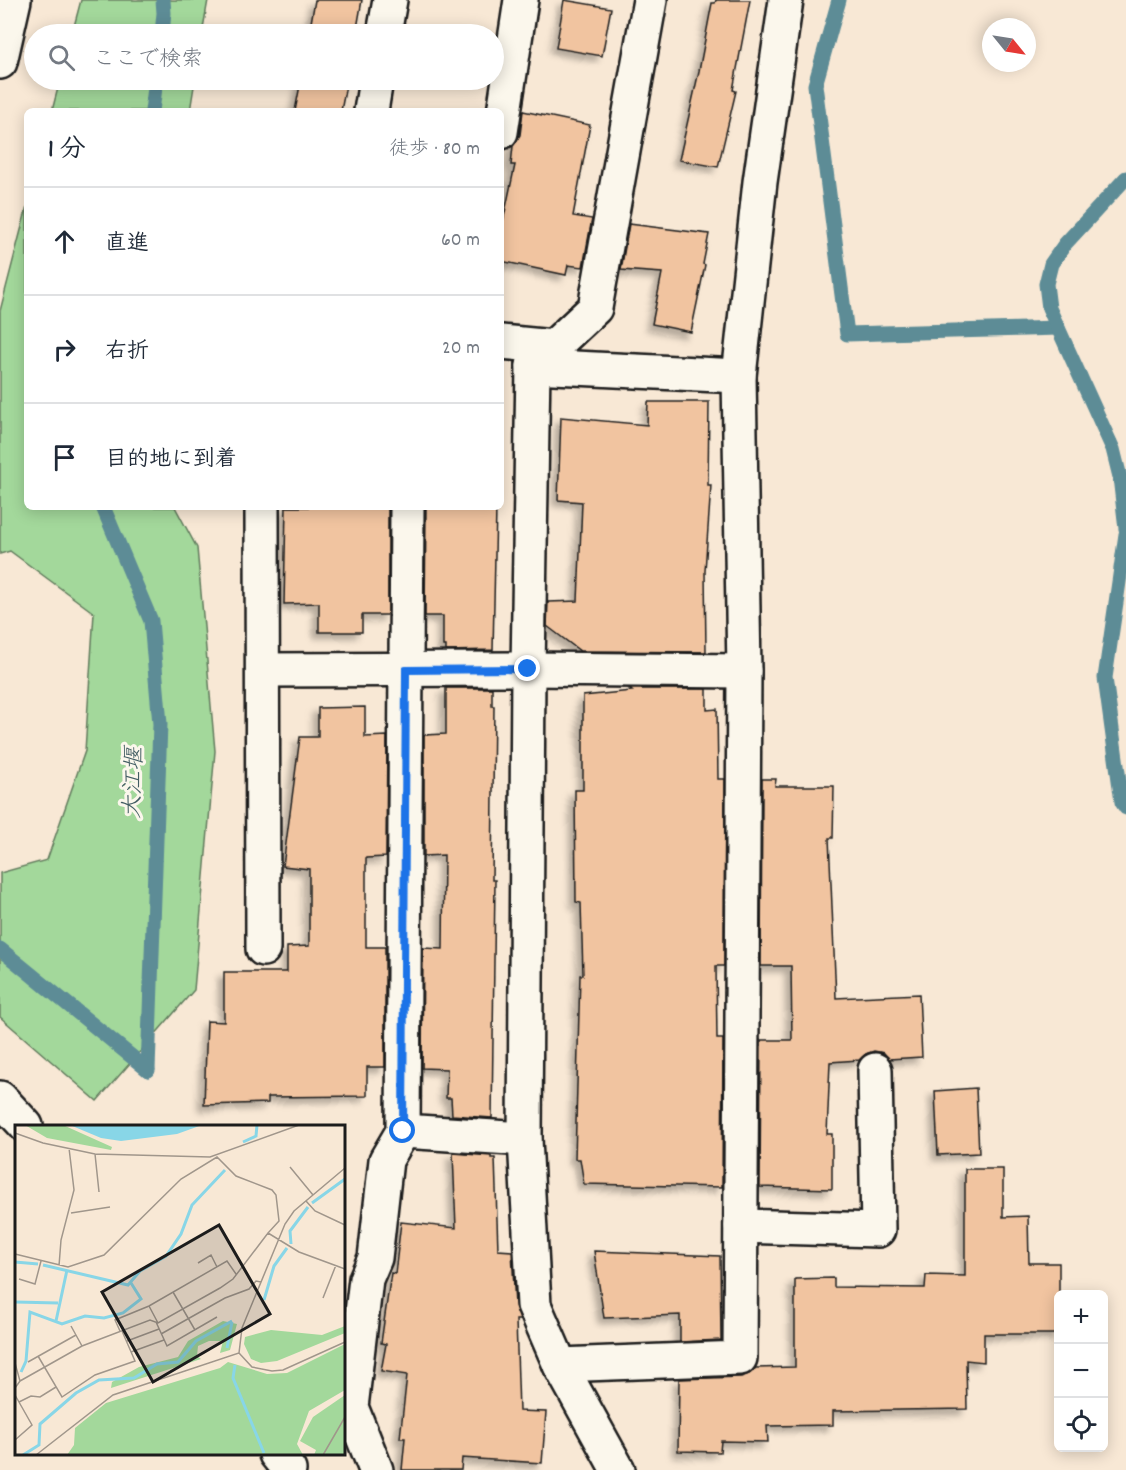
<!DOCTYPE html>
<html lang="ja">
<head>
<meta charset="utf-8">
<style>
	body { margin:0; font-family:Dekko,"Klee One",sans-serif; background:#f2f2f3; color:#1f2937 }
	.controls { position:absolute; right:18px; bottom:18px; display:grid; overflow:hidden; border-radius:9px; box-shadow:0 3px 15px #0003 }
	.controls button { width:54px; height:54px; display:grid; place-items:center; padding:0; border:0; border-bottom:2px solid #e0e1e3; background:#fff; color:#1f2937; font:30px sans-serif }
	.compass { position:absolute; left:982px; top:18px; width:54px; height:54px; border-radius:50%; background:#fff; box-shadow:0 3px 15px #0003; rotate:120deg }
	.stop { position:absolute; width:18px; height:18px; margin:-14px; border:4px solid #1a73e8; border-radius:50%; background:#fff }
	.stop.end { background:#1a73e8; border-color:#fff; box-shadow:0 2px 6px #0008 }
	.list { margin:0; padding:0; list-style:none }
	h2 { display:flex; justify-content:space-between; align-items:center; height:78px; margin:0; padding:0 24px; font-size:26px }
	h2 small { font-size:20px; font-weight:400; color:#747a83 }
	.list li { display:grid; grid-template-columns:39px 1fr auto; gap:18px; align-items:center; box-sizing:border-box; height:108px; padding:0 24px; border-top:2px solid #e0e1e3 }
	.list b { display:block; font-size:22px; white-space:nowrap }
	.list em { font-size:20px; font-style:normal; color:#747a83 }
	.icon { flex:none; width:33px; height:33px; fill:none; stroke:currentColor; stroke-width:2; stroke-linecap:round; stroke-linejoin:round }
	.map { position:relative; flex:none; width:1126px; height:1470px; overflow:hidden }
	.search { position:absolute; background:#fff; box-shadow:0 3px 15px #0003; left:24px; top:24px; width:480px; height:66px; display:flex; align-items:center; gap:15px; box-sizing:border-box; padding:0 21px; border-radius:33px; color:#747a83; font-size:22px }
	.panel { position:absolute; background:#fff; box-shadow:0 3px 15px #0003; left:24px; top:108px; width:480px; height:402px; border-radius:9px }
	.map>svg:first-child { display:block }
	.green { fill:#a3d89b; stroke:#607a5c; stroke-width:1.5 }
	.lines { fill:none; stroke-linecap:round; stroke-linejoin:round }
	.stream { stroke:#5d8c96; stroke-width:15 }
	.building { fill:#f1c4a0; stroke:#1c1c1c; stroke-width:1.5; filter:url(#shadow) }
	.minor-casing { stroke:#1c1c1c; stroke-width:38 }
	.tertiary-casing { stroke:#1c1c1c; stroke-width:38 }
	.minor { stroke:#fbf7ec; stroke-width:33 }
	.tertiary { stroke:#fbf7ec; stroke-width:33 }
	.route { stroke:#1a73e8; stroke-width:8 }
	.labels { text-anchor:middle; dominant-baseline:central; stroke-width:6; stroke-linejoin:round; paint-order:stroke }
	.water-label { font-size:24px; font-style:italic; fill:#425d63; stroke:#fbf7ec }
	.inset-river { fill:none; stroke:#88d6e7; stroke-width:3 }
	.inset-road { fill:none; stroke:#a0968b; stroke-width:1.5 }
	.view { fill:#1c1c1c; fill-opacity:0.15; stroke:#1c1c1c; stroke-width:3 }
	.inset-edge { fill:none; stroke:#1c1c1c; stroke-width:3 }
</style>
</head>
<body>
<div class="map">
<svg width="1126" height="1470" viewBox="0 0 1126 1470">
	<defs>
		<filter id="shadow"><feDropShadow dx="-5.5" dy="5.5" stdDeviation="3" flood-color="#0004"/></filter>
	</defs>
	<rect width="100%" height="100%" fill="#f8e8d5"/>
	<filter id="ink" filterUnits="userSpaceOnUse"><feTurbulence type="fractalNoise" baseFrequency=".0167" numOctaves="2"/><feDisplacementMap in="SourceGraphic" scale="12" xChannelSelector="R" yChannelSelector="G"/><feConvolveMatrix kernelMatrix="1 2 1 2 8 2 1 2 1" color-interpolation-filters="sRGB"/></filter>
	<g filter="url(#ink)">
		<g class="green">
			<path d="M 81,0 L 208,0 L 202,34 L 72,34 Z"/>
			<path d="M 60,80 L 195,80 L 190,111 L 52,111 Z"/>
			<path d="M 27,207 L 27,507 L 175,507 L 197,548 L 215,751 L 194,990 L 97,1101 L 0,1017 L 0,873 L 47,860 L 85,751 L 94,613 L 10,551 L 0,554 L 0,311 Z"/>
		</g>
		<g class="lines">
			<g class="stream">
				<path d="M 839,0 L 815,85 L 847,334 L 1058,328"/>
				<path d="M 162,34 L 164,13 L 163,0"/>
				<path d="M 152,111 L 156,80"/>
				<path d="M 1126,178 L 1065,244 L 1051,264 L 1046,284 L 1049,308 L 1113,449 L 1120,477 L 1126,529"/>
				<path d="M 103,507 L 151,621 L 160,724 L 148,1070"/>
				<path d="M 1126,534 L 1105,678 L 1122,802 L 1126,808"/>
				<path d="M 0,949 L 148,1070"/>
			</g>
		</g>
		<g class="building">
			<path d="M 315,0 L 362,0 L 356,34 L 309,34 Z"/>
			<path d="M 564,0 L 611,8 L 602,56 L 556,48 Z"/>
			<path d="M 716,0 L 750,0 L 733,90 L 736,91 L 718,167 L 679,160 L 699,71 L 712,3 L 715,3 Z"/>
			<path d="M 301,80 L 347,80 L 341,111 L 295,111 Z"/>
			<path d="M 523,111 L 590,125 L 573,216 L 592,219 L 583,267 L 568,265 L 566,275 L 501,261 L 501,231 L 515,165 L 511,165 L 513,146 L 520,135 Z"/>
			<path d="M 629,224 L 709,234 L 703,264 L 705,265 L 691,332 L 652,324 L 662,273 L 621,270 Z"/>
			<path d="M 648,402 L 709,402 L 708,485 L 711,485 L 705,571 L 706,652 L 580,651 L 547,626 L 548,602 L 578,601 L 582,502 L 558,500 L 561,417 L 647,425 Z"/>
			<path d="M 286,507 L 388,507 L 388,615 L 362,615 L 362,632 L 319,632 L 319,603 L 284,604 Z"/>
			<path d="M 426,507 L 496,507 L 493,650 L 446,651 L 446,646 L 443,646 L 443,616 L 425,616 Z"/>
			<path d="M 446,688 L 492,688 L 492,706 L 494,706 L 492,880 L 495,880 L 492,1118 L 452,1115 L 451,1098 L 446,1098 L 447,1069 L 422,1068 L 423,948 L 443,949 L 444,855 L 424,856 L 424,735 L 446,734 Z"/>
			<path d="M 629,689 L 707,689 L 707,710 L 717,709 L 718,779 L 725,779 L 724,966 L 716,966 L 717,1039 L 723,1039 L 722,1187 L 584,1184 L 580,1159 L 575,1159 L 580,975 L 583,975 L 581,903 L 576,902 L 575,790 L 583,790 L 583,696 L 632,691 Z"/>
			<path d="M 365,707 L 365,737 L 387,736 L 386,857 L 366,858 L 366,947 L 385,947 L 385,1067 L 367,1067 L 367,1096 L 268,1097 L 268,1103 L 204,1105 L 207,1021 L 224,1022 L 224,972 L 287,972 L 287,947 L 309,946 L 309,869 L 283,866 L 300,737 L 318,737 L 318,708 Z"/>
			<path d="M 762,779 L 776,779 L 775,786 L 834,786 L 833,838 L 829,838 L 836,998 L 919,994 L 922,1057 L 889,1059 L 884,1053 L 874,1051 L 866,1054 L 859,1060 L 830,1062 L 827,1134 L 832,1134 L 832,1189 L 760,1187 L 761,1040 L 792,1040 L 791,966 L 761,966 Z"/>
			<path d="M 976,1088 L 979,1153 L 938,1155 L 935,1091 Z"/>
			<path d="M 453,1153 L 491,1156 L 491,1158 L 495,1158 L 498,1250 L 512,1251 L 515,1306 L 520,1320 L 516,1320 L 519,1411 L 546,1412 L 542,1463 L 462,1458 L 461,1470 L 402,1470 L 405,1438 L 400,1438 L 407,1375 L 381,1371 L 386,1344 L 381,1343 L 391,1273 L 395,1274 L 401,1222 L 456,1228 Z"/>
			<path d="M 965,1169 L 1003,1169 L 1003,1217 L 1028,1216 L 1029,1263 L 1059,1263 L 1059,1334 L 984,1334 L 984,1362 L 966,1360 L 967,1409 L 833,1411 L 833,1425 L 767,1426 L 768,1442 L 721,1441 L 720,1452 L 678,1451 L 679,1379 L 741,1377 L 749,1374 L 756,1368 L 795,1367 L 795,1279 L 834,1278 L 834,1287 L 925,1288 L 926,1275 L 965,1276 Z"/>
			<path d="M 594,1251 L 720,1256 L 721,1340 L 680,1342 L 680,1315 L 604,1318 Z"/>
		</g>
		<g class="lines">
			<defs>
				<g id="minor">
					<path d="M 384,34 L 390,0"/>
					<path d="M 371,111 L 376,80"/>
					<path d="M 501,132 L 521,0"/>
					<path d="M 501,342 L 553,347"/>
					<path d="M 533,366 L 739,376"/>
					<path d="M 262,507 L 263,949"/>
					<path d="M 263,670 L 528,669 L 744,671"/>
					<path d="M 403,1131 L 525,1139"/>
					<path d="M 741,1226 L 878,1230 L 875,1070"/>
					<path d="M 560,1365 L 740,1358 L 744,671 L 739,376 L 760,182 L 786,0"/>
					<path d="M 376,1470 L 351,1407 L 366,1279 L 375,1258 L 386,1160 L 403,1131 L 407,507"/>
					<path d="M 618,1470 L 560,1365 L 534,1305 L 525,1139 L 528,669 L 533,366 L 595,308 L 650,0"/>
				</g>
				<g id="tertiary">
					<path d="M 0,62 L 14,0"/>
					<path d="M 0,1098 L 26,1126"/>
					<path d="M 276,1454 L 289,1470"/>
				</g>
			</defs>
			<use href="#minor" class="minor-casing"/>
			<use href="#tertiary" class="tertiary-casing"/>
			<use href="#minor" class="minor"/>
			<use href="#tertiary" class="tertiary"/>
		</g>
	</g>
	<g class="lines" filter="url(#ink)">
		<path class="route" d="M 403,1131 L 406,670 L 528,669"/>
	</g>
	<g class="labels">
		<g class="water-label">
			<text transform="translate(135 783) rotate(-88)">大江堰</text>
		</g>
	</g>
	<g transform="translate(15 1125)">
		<rect width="330" height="330" fill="#f8e8d5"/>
		<path d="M 10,0 L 48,0 L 97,22 L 96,25 L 32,13 ZM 208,196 L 222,199 L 215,225 L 205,228 L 208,216 L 194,216 L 183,221 L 182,231 L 186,234 L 96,263 L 97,257 L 124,242 L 163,232 L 173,216 ZM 330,201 L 330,208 L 262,236 L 246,238 L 236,234 L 229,219 L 230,212 L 256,205 L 307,210 ZM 330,219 L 330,265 L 294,286 L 282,319 L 288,330 L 52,330 L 59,320 L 60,303 L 91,278 L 205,243 L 213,237 L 252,249 L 272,248 ZM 330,270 L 330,330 L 299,330 L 301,325 L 285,316 L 298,292 Z" fill="#a3d89b"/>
		<path d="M 55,0 L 187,0 L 162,9 L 106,16 L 86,13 Z" fill="#88d6e7"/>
		<path class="inset-river" d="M 228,17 L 241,11 L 242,0M 297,78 L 330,54M 276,119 L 275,106 L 293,82M 0,137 L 23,139M 28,140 L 113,160 L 125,146 L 151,131 L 166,109 L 177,80 L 210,45M 249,175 L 259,141 L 272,123M 0,177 L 43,178M 41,196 L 52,145M 212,223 L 217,197M 220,240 L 218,253 L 249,328M 6,247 L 11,236 L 15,187 L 47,199 L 70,191 L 89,193 L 108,188 L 126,174 L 116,158M 8,330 L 24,320 L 25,299 L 61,268 L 84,255 L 119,253 L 142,239 L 163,237 L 181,216 L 217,196"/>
		<path class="inset-road" d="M 0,8 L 28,18 L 80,29 L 195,32 L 284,0M 80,29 L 84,67M 275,42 L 298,70M 291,76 L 300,86 L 330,100M 56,88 L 95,82M 0,129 L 53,142 L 89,130 L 166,54 L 202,32 L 221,51 L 257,65 L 261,70 L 264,96 L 253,108 L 284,127 L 330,144M 183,138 L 196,130 L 202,142M 44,141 L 46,115 L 59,65 L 54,23M 4,154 L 20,159 L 26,136M 158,167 L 180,205M 308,173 L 321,140M 134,181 L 143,198M 141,197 L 152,221 L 202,192M 56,201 L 67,221M 105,206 L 100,195 L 134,181 L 212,136 L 221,149M 146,209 L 210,173 L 234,164 L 241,156 L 246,157M 112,216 L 144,204M 116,227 L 149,215M 224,228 L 237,242 L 257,246 L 268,245 L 330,217M 23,231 L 47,272 L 80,250 L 120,236 L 107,206M 13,237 L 61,210M 0,238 L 5,256 L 0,263M 5,256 L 67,221 L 135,195 L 143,198 L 205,163 L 218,154 L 253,108M 0,270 L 17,300 L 0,315M 4,277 L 16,271 L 25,272 L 41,262M 21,330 L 98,270 L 224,228 L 227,203 L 270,99 L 279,86 L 330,43M 308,330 L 330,292"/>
		<path class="view" d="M 204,100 L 255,189 L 138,257 L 87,167 Z"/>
		<rect width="330" height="330" class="inset-edge"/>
	</g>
</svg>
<div class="controls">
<button>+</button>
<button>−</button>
<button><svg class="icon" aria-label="locate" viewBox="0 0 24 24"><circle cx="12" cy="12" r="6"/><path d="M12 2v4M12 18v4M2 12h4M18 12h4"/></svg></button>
</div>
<svg class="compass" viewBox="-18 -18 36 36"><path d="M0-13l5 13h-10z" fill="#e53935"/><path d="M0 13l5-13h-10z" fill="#747a83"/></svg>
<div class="stop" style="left:403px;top:1131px"></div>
<div class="stop end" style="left:528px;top:669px"></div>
<div class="search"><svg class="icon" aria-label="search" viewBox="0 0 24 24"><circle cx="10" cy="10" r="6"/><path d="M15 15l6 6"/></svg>ここで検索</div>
<section class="panel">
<h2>1 分<small>徒歩 · 80 m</small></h2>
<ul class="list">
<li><svg class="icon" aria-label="ahead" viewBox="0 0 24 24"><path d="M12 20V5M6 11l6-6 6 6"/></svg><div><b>直進</b></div><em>60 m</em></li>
<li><svg class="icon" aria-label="right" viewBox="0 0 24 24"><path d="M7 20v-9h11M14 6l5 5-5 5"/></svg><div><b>右折</b></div><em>20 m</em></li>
<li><svg class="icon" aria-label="arrive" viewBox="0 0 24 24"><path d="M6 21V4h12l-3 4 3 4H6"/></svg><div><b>目的地に到着</b></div></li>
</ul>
</section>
</div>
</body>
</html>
